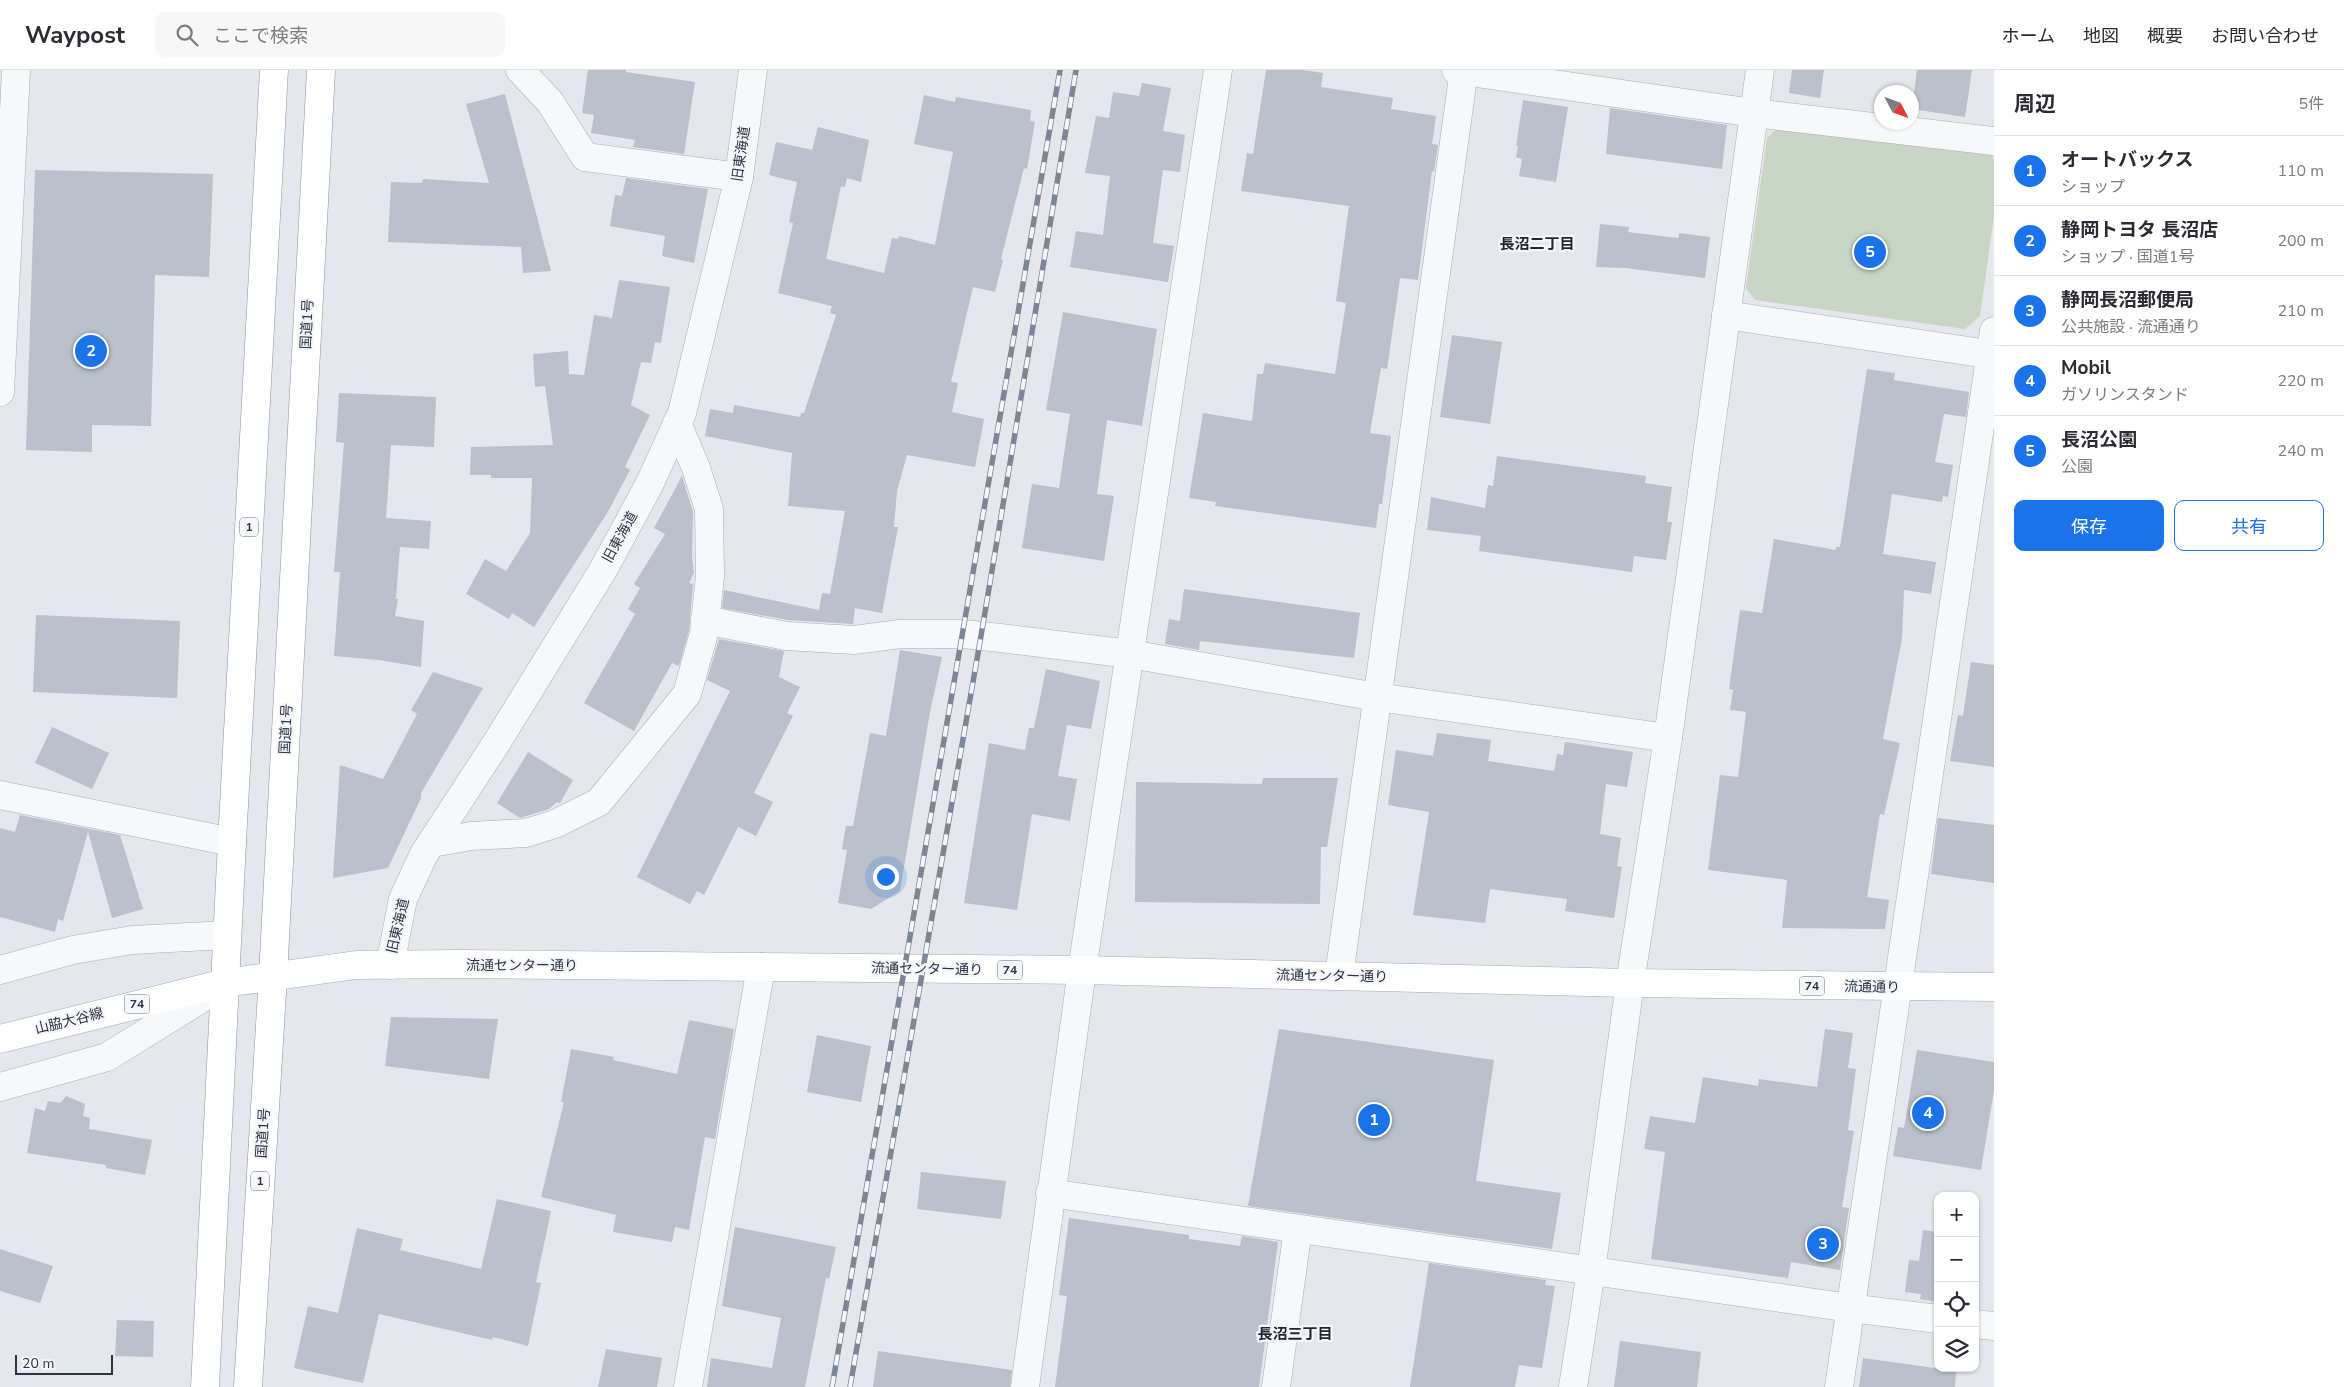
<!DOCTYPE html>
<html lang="ja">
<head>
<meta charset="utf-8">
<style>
	body { margin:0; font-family:"Nunito Sans","Noto Sans JP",sans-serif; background:#f7f7f7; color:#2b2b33 }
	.controls { position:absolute; right:15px; bottom:15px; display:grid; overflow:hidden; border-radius:10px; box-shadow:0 1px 4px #0004 }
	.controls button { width:45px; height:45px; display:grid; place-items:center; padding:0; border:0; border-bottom:1px solid #e1e1e2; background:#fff; color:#2b2b33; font:25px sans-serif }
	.compass { position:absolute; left:1874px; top:15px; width:45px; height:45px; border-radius:50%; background:#fff; box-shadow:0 1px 4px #0004; rotate:131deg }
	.scale { position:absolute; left:15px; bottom:12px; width:98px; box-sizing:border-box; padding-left:5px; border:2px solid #2b3445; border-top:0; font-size:14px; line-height:18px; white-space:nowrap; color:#2b3445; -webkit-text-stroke:4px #f4f6f9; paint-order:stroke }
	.you { position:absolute; left:885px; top:806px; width:18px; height:18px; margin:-12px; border:4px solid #fff; border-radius:50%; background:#1a73e8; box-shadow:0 0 0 8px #1a73e833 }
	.badge { display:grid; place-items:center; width:32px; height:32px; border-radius:50%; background:#1a73e8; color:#fff; font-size:16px; font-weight:700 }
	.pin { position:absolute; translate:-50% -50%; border:2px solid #fff; box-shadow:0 1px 5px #0006 }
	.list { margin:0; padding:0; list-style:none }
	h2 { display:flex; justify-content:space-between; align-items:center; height:65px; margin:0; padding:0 20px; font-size:21px }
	h2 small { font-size:16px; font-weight:400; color:#7c7c81 }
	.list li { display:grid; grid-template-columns:32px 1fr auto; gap:15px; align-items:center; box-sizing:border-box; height:70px; padding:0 20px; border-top:1px solid #e1e1e2 }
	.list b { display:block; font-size:19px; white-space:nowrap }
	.list p { margin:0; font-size:16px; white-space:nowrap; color:#7c7c81 }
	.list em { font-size:16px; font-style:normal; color:#7c7c81 }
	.actions { display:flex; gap:10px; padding:15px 20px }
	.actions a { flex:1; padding:11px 0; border:1px solid #1a73e8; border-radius:10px; text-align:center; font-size:18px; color:#1a73e8 }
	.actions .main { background:#1a73e8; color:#fff }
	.icon { flex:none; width:28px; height:28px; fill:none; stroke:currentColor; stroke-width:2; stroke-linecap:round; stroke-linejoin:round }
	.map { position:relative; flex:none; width:1994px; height:1317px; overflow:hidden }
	header { display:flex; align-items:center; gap:30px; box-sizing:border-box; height:70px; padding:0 25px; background:#fff; border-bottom:1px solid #e1e1e2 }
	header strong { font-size:24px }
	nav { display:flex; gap:28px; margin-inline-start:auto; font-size:18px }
	.search { width:350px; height:45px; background:#f7f7f7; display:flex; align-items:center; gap:12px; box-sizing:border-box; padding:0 18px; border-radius:10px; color:#7c7c81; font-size:19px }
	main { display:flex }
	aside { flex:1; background:#fff }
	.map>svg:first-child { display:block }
	.green { fill:#c9d6c5 }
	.building { fill:#bbc0ca }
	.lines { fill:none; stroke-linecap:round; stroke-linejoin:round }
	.minor-casing { stroke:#a9aeb7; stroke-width:29 }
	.major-casing { stroke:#a3abb8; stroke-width:29 }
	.highway-casing { stroke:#8b94a3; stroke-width:29 }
	.minor { stroke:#f7f8fa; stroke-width:28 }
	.major { stroke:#fff; stroke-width:28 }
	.highway { stroke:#fff; stroke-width:28 }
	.rail-casing { stroke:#7d8696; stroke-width:5.5 }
	.rail { stroke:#f4f6f9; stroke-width:4; stroke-dasharray:11; stroke-linecap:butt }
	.labels { text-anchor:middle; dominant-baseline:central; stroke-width:4.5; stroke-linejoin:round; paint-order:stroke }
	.shield { fill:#f4f6f9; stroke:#676e7b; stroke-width:1 }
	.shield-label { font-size:12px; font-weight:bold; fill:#2b3445 }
	.street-label { font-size:14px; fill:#2b3445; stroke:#f4f6f9 }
	.neighbourhood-label { font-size:15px; font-weight:bold; fill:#1d2536; stroke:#f4f6f9 }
</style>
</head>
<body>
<header>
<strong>Waypost</strong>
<div class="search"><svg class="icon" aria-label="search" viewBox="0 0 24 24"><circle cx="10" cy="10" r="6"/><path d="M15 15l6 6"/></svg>ここで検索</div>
<nav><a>ホーム</a><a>地図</a><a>概要</a><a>お問い合わせ</a></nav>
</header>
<main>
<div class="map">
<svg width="1994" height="1317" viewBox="0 0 1994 1317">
	<rect width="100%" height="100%" fill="#e4e7ec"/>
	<path class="green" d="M 1780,55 L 1991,84 L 1994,90 L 1994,146 L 1980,246 L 1965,259 L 1755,230 L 1746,218 L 1767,68 Z"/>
	<g class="building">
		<path d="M 588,0 L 626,0 L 626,2 L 695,12 L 684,84 L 633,77 L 635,70 L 591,63 L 594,45 L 582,43 Z"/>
		<path d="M 1266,0 L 1303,0 L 1323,3 L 1321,17 L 1393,28 L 1391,39 L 1436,46 L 1432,74 L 1438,75 L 1434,102 L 1432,101 L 1418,210 L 1400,208 L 1387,299 L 1381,298 L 1370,363 L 1391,366 L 1382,434 L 1379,434 L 1376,458 L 1215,436 L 1216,432 L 1189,428 L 1203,343 L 1252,351 L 1257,304 L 1263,304 L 1265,293 L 1335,304 L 1346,233 L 1336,231 L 1349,136 L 1241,121 L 1247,83 L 1253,84 Z"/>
		<path d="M 1792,0 L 1824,0 L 1820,28 L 1789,23 Z"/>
		<path d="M 1917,0 L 1972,0 L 1965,47 L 1912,39 Z"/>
		<path d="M 1142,13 L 1171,18 L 1163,61 L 1185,65 L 1180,102 L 1163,100 L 1153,173 L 1174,176 L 1168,212 L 1070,197 L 1076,161 L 1103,165 L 1110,106 L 1085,103 L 1096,46 L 1109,48 L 1113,22 L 1139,26 Z"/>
		<path d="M 505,24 L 551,201 L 523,203 L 521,177 L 388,172 L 391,112 L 422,113 L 423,109 L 489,113 L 466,34 Z"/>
		<path d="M 924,25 L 955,32 L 956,27 L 1031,40 L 1030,51 L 1035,52 L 1027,99 L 1024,98 L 1001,189 L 1003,190 L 995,222 L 973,217 L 951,312 L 958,313 L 952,342 L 984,349 L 975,397 L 907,385 L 897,421 L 894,457 L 898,457 L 882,543 L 855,538 L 853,554 L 788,550 L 722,538 L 724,520 L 819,540 L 822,523 L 830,524 L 845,441 L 788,436 L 792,383 L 705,366 L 710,339 L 733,343 L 734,335 L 800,347 L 801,343 L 804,343 L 836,245 L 830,243 L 832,236 L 778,223 L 793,153 L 789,152 L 797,112 L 769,105 L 776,72 L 812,80 L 818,57 L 869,70 L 861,112 L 847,108 L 845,117 L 841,116 L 826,189 L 884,203 L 892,168 L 898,169 L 899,166 L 935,175 L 953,82 L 914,74 Z"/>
		<path d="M 1523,30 L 1568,37 L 1556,112 L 1519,106 L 1522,89 L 1516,87 L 1518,76 L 1516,76 Z"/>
		<path d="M 1610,38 L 1727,55 L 1722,99 L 1606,84 Z"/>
		<path d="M 35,100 L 213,104 L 209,207 L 155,205 L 151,356 L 92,355 L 92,382 L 26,380 Z"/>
		<path d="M 626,108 L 708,119 L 694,193 L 662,186 L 665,166 L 610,156 L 615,125 L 622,126 Z"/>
		<path d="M 1600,154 L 1629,157 L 1628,162 L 1678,168 L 1679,163 L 1710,167 L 1705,208 L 1625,198 L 1596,197 Z"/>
		<path d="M 619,210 L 670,217 L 661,273 L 655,272 L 651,293 L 641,292 L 631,335 L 650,345 L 625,397 L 630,400 L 609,440 L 534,557 L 512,543 L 509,549 L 466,524 L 485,489 L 506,501 L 530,463 L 532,408 L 491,408 L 491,405 L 470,405 L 471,377 L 553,375 L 545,316 L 535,317 L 533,284 L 568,281 L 569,304 L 584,305 L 594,245 L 612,248 Z"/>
		<path d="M 1063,242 L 1157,259 L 1142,356 L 1107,350 L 1097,424 L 1114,426 L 1104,491 L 1022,478 L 1032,414 L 1059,418 L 1070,344 L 1046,340 Z"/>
		<path d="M 1452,265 L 1502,272 L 1490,354 L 1440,347 Z"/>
		<path d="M 1867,299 L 1895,303 L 1894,310 L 1969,322 L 1966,347 L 1944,344 L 1935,392 L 1953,395 L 1948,427 L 1943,426 L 1942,432 L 1892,424 L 1883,484 L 1936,492 L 1931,524 L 1904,520 L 1902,568 L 1883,669 L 1900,673 L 1884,745 L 1880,744 L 1867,827 L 1889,830 L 1885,859 L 1782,858 L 1787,810 L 1708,800 L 1720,705 L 1738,707 L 1746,642 L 1730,640 L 1733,620 L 1729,619 L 1740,540 L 1762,543 L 1774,469 L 1836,480 L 1836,477 L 1840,477 Z"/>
		<path d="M 339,323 L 436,327 L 434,377 L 391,375 L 386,448 L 431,451 L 429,479 L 400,477 L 396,529 L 398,529 L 395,546 L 424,551 L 421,597 L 379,590 L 334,586 L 340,502 L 334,502 L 344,373 L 336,372 Z"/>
		<path d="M 1497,386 L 1646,406 L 1645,413 L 1672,417 L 1667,452 L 1672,452 L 1666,490 L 1634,486 L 1632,502 L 1479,481 L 1481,466 L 1427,460 L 1431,427 L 1485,438 L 1488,415 L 1493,416 Z"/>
		<path d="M 682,406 L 693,442 L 692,487 L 694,503 L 689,513 L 693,514 L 689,560 L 679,596 L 672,593 L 634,661 L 584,633 L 635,544 L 628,539 L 640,518 L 634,514 L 665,464 L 654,458 Z"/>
		<path d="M 1184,519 L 1360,543 L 1354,588 L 1200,571 L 1199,580 L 1165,574 L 1169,549 L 1180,551 Z"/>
		<path d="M 36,545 L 180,551 L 177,628 L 33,622 Z"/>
		<path d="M 719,569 L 784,581 L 779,607 L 800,617 L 787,643 L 793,646 L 754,723 L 773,732 L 756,766 L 738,757 L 704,825 L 697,821 L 690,834 L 637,807 L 730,621 L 707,610 Z"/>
		<path d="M 900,580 L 942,587 L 930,642 L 900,821 L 871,839 L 838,833 L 847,780 L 842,779 L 846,756 L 853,756 L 870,663 L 886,666 Z"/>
		<path d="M 1971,592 L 1994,595 L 1994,697 L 1950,691 L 1958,645 L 1963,646 Z"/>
		<path d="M 1046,599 L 1100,611 L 1091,659 L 1067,655 L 1058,706 L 1077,709 L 1070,751 L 1032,744 L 1017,840 L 964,833 L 989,673 L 1025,680 L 1029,658 L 1034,658 Z"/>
		<path d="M 433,602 L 483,618 L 421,723 L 421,728 L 388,798 L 333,808 L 340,695 L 383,709 L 417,644 L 411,640 Z"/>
		<path d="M 52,657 L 109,683 L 92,719 L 35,693 Z"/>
		<path d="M 1437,663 L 1491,670 L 1488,691 L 1554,701 L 1557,684 L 1563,685 L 1565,672 L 1633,682 L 1627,717 L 1606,714 L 1600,764 L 1621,768 L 1617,796 L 1622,797 L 1614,848 L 1565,841 L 1567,829 L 1490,819 L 1485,853 L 1413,845 L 1429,742 L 1388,735 L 1396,680 L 1433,686 Z"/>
		<path d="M 528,682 L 573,710 L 560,733 L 557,732 L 549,739 L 520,748 L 497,733 Z"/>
		<path d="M 1263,708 L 1338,708 L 1327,777 L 1321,777 L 1320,834 L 1135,832 L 1136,712 L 1262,714 Z"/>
		<path d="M 20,745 L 120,765 L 143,839 L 112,848 L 88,762 L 63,851 L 58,849 L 55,862 L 0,847 L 0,758 L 15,762 Z"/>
		<path d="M 1938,748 L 1994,755 L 1994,813 L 1931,804 Z"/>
		<path d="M 391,947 L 498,949 L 489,1009 L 385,996 Z"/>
		<path d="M 689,950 L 734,959 L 715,1069 L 705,1067 L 689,1160 L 675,1157 L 672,1172 L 613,1162 L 616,1145 L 541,1127 L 564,1032 L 561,1032 L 571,979 L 614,987 L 613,990 L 677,1004 Z"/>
		<path d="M 1279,959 L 1494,990 L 1476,1111 L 1561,1123 L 1552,1179 L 1248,1136 Z"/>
		<path d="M 1825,959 L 1853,963 L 1848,998 L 1856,999 L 1848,1060 L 1854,1061 L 1842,1137 L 1849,1138 L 1840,1200 L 1791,1192 L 1788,1208 L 1651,1189 L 1665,1082 L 1644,1079 L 1650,1046 L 1695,1053 L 1703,1007 L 1758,1016 L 1759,1009 L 1817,1017 Z"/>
		<path d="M 817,965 L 871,976 L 861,1032 L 807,1022 Z"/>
		<path d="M 1917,980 L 1994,992 L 1994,1020 L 1981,1100 L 1893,1086 L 1898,1057 L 1904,1058 Z"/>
		<path d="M 66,1026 L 85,1034 L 83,1046 L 90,1048 L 89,1059 L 152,1070 L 145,1105 L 106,1098 L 106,1095 L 27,1083 L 35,1038 L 45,1041 L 48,1031 L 60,1033 Z"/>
		<path d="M 921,1102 L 1006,1111 L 1001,1149 L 917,1139 Z"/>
		<path d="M 497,1129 L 551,1141 L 536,1212 L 541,1213 L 528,1276 L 493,1267 L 492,1270 L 379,1244 L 363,1313 L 294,1298 L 308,1236 L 338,1243 L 357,1158 L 403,1169 L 400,1180 L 481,1199 Z"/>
		<path d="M 1069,1148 L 1189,1165 L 1189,1169 L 1240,1176 L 1242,1166 L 1278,1172 L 1259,1317 L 1055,1317 L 1067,1226 L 1059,1225 Z"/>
		<path d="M 735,1157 L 836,1177 L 829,1209 L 826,1208 L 805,1317 L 707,1317 L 711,1288 L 772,1298 L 781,1248 L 722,1236 Z"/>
		<path d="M 1923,1160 L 1938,1162 L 1938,1232 L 1920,1229 L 1921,1224 L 1905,1222 L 1909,1190 L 1919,1191 Z"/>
		<path d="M 0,1179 L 53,1196 L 40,1233 L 0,1221 Z"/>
		<path d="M 1429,1193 L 1546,1210 L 1545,1215 L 1555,1216 L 1542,1298 L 1519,1295 L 1515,1317 L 1410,1317 Z"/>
		<path d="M 117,1250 L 154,1251 L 153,1287 L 115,1286 Z"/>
		<path d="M 1620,1271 L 1701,1282 L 1697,1317 L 1614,1317 Z"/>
		<path d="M 606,1279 L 662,1288 L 657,1317 L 598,1317 Z"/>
		<path d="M 878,1281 L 1012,1300 L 1010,1317 L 873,1317 Z"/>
		<path d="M 1863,1288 L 1956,1301 L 1955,1317 L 1859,1317 Z"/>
	</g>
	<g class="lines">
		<defs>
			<g id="minor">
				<path d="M 520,0 L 550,32 L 585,87 L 739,107"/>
				<path d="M 1456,0 L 1754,43 L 1994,71"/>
				<path d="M 1726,245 L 1994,285"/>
				<path d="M 0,322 L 16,0"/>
				<path d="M 705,550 L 786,566 L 854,570 L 900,564 L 964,564 L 1000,568 L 1130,584 L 1377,627 L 1668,668"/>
				<path d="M 0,725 L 232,772"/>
				<path d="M 432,773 L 471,766 L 526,763 L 555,754 L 599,732 L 687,624 L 704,563 L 710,506 L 709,439 L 696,398 L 677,353"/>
				<path d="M 390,895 L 403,829 L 424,784 L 497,672 L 603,500 L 649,415 L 682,343 L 739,107 L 753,0"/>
				<path d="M 0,900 L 73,880 L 132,870 L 227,865"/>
				<path d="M 1339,906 L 1464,0"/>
				<path d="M 0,1017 L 107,987 L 220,917"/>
				<path d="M 1050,1123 L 1850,1238 L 1938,1249"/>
				<path d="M 1975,1254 L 1994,1256"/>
				<path d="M 688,1317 L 761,897"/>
				<path d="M 1025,1317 L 1082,900 L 1218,0"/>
				<path d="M 1276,1317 L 1298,1159"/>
				<path d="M 1573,1317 L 1591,1201 L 1630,913 L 1668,668 L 1760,0"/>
				<path d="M 1839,1317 L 1994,261"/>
			</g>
			<path id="major" d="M 0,969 L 225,913 L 356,895 L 462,894 L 1082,900 L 1630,913 L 1994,917"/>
			<g id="highway">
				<path d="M 205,1317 L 232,772 L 274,0"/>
				<path d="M 248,1317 L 273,906 L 321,0"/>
			</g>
		</defs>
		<use href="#minor" class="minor-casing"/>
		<use href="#major" class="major-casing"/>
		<use href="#highway" class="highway-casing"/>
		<use href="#minor" class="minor"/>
		<use href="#major" class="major"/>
		<use href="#highway" class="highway"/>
		<defs>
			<g id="rail">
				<path d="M 832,1317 L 1060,0"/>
				<path d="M 850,1317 L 981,566 L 1076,0"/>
			</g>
		</defs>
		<use href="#rail" class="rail-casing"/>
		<use href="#rail" class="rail"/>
	</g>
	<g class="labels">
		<g class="shield">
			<rect x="240" y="447.5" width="18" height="19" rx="4"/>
			<rect x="997.5" y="890.5" width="25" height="19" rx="4"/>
			<rect x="1799.5" y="906.5" width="25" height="19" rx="4"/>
			<rect x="124.5" y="924.5" width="25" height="19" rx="4"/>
			<rect x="251" y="1101.5" width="18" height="19" rx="4"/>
		</g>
		<g class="shield-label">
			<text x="249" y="457">1</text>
			<text x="1010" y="900">74</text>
			<text x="1812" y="916">74</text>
			<text x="137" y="934">74</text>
			<text x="260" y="1111">1</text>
		</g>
		<g class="street-label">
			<text transform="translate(741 84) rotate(-82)">旧東海道</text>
			<text transform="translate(307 254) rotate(-87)">国道1号</text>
			<text transform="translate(620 467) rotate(-61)">旧東海道</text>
			<text transform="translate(286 659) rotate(-87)">国道1号</text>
			<text transform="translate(398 856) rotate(-77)">旧東海道</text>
			<text x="522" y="895">流通センター通り</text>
			<text transform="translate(927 899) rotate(1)">流通センター通り</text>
			<text transform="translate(1332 906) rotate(1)">流通センター通り</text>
			<text transform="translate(1872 917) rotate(1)">流通通り</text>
			<text transform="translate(69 951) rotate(-14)">山脇大谷線</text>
			<text transform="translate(263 1063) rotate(-86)">国道1号</text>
		</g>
		<g class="neighbourhood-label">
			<text x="1537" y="174">長沼二丁目</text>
			<text x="1295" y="1264">長沼三丁目</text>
		</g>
	</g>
</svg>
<div class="controls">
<button>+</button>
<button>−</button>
<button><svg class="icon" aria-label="locate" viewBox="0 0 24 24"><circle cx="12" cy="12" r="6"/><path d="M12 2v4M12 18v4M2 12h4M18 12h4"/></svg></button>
<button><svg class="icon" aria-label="layers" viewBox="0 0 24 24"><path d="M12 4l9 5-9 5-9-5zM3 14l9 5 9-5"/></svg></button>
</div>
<svg class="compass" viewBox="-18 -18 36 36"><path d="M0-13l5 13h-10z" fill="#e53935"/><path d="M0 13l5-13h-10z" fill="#7c7c81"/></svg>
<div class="scale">20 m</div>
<div class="you"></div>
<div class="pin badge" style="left:1374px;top:1050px">1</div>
<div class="pin badge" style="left:91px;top:281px">2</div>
<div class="pin badge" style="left:1823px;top:1174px">3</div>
<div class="pin badge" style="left:1928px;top:1043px">4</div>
<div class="pin badge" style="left:1870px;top:182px">5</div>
</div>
<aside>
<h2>周辺<small>5件</small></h2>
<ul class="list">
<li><span class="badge">1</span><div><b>オートバックス</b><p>ショップ</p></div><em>110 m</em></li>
<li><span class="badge">2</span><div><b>静岡トヨタ 長沼店</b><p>ショップ · 国道1号</p></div><em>200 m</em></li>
<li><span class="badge">3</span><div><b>静岡長沼郵便局</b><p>公共施設 · 流通通り</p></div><em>210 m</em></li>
<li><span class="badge">4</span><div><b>Mobil</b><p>ガソリンスタンド</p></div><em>220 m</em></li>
<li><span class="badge">5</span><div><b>長沼公園</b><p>公園</p></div><em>240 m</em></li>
</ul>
<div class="actions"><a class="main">保存</a><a>共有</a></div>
</aside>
</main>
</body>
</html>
